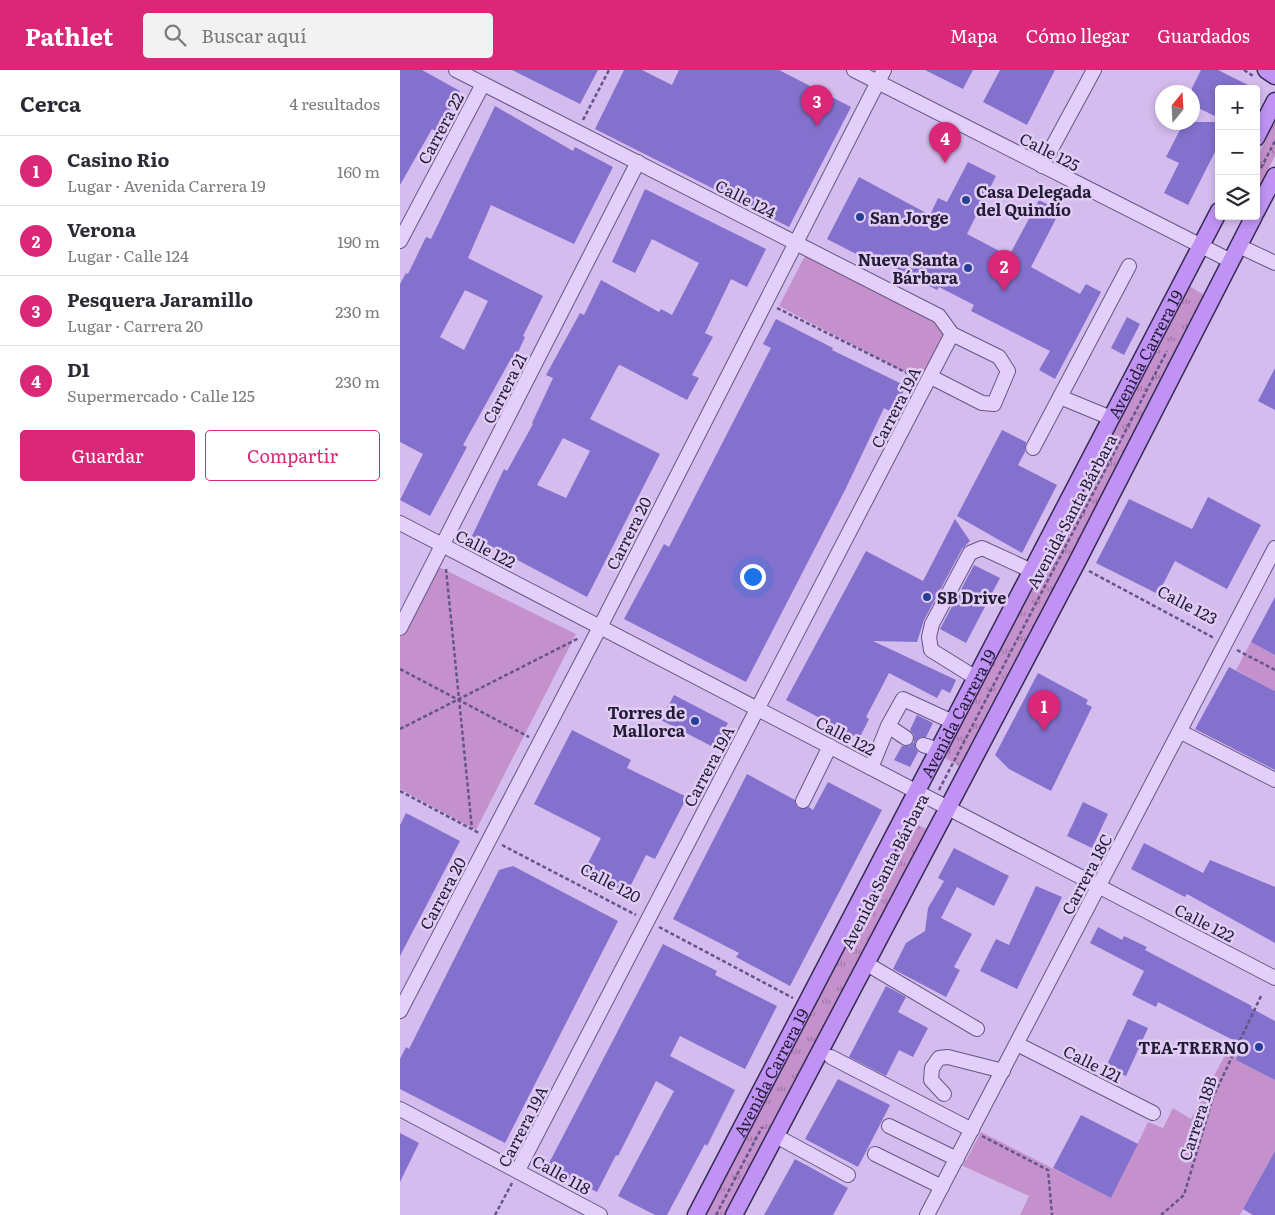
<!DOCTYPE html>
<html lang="es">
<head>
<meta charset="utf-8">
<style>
	body { margin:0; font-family:Literata,serif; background:#f2f2f3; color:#2b2b33 }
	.controls { position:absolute; right:15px; top:15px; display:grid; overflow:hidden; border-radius:5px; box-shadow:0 2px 8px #0003 }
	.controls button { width:45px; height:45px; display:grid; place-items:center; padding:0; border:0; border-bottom:1px solid #e1e1e2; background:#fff; color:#2b2b33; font:25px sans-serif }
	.compass { position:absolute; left:755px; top:15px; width:45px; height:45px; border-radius:50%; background:#fff; box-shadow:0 2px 8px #0003; rotate:18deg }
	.you { position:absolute; left:352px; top:506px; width:18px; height:18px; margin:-12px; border:4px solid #fff; border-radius:50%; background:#1a73e8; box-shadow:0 0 0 8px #1a73e833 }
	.badge { display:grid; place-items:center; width:32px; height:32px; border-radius:50%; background:#db2777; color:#fff; font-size:16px; font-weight:700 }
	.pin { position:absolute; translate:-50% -41px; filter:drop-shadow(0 1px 2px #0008) }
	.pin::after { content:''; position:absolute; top:26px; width:18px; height:15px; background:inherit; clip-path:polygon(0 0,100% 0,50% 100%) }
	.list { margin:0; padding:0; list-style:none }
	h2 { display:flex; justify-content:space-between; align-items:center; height:65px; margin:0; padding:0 20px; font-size:21px }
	h2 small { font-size:16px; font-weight:400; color:#7c7c81 }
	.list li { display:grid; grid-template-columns:32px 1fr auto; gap:15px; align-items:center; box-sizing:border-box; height:70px; padding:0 20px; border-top:1px solid #e1e1e2 }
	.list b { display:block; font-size:19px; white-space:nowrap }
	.list p { margin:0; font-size:16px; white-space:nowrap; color:#7c7c81 }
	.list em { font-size:16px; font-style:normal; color:#7c7c81 }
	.actions { display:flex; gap:10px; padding:15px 20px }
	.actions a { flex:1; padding:11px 0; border:1px solid #db2777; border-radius:5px; text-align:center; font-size:18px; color:#db2777 }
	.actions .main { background:#db2777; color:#fff }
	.icon { flex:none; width:28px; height:28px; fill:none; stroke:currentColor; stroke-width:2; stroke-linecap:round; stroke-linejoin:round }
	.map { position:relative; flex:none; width:875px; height:1145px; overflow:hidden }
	header { display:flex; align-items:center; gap:30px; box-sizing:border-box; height:70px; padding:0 25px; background:#db2777; color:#fff }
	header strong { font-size:24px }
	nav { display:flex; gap:28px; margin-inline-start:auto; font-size:18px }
	.search { width:350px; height:45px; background:#f2f2f3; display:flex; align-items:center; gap:12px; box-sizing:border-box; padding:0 18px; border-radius:5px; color:#7c7c81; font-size:19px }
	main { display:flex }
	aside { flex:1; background:#fff }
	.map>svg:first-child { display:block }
	.grass { fill:url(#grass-tufts) }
	.green { fill:#c591cc }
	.building { fill:#8371cd; fill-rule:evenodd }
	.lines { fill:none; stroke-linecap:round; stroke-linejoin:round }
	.minor-casing { stroke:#645686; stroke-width:16 }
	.major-casing { stroke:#342b53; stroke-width:19 }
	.path { stroke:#645686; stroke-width:2.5; stroke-dasharray:4 2.5; stroke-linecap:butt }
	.minor { stroke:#e3cff9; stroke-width:14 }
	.major { stroke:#bf92f3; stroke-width:16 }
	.poi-dot { fill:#254095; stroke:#e0ccf5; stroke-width:2 }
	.labels { text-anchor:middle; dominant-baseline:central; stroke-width:5; stroke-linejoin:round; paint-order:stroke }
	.street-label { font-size:16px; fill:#211b34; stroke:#e0ccf5 }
	.poi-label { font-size:16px; font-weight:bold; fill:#211b34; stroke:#e0ccf5; text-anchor:start }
</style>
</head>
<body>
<header>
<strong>Pathlet</strong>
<div class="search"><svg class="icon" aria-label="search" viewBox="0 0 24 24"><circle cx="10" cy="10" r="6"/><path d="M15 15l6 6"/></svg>Buscar aquí</div>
<nav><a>Mapa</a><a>Cómo llegar</a><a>Guardados</a></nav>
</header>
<main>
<aside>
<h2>Cerca<small>4 resultados</small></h2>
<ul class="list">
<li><span class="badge">1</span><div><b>Casino Rio</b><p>Lugar · Avenida Carrera 19</p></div><em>160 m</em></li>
<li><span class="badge">2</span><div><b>Verona</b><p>Lugar · Calle 124</p></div><em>190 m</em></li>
<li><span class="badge">3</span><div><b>Pesquera Jaramillo</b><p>Lugar · Carrera 20</p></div><em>230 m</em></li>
<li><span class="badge">4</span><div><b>D1</b><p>Supermercado · Calle 125</p></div><em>230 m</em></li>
</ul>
<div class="actions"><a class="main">Guardar</a><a>Compartir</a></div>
</aside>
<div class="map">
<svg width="875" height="1145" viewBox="0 0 875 1145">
	<defs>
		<pattern id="grass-tufts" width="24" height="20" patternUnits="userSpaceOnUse" patternTransform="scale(1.25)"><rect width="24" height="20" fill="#c591cc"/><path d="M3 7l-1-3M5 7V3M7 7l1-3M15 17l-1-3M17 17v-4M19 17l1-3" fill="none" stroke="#a076a6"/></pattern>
	</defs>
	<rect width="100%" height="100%" fill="#d4bcee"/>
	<g class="grass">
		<path d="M 875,52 L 875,86 L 856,123 L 856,89 Z"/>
		<path d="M 789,216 L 804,225 L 723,385 L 559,696 L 543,687 Z"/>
		<path d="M 510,751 L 526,759 L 439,933 L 327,1145 L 306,1145 Z"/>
	</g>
	<g class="green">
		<path d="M 406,184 L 548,260 L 525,299 L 512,306 L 379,236 Z"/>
		<path d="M 39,497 L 176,564 L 76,760 L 0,719 L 0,567 Z"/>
		<path d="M 851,572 L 875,585 L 875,621 L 836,600 Z"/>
		<path d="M 839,959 L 849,964 L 836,990 L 875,1010 L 875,1081 L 840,1145 L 620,1145 L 629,1126 L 563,1096 L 581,1062 L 711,1128 L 748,1052 L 763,1058 L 773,1038 L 791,1049 Z"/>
	</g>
	<g class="building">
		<path d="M 0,0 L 22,0 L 60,21 L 38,62 L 32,59 L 0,115 Z"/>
		<path d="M 112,0 L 198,0 L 180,34 Z"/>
		<path d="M 224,0 L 242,0 L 272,15 L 279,0 L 379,0 L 451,37 L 389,157 L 195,59 Z"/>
		<path d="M 525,0 L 573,0 L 563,19 Z"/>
		<path d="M 600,0 L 655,0 L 627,55 L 583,32 Z"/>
		<path d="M 801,0 L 818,0 L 856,19 L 819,19 L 819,48 L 792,35 L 792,18 Z"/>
		<path d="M 95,36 L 173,81 L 175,77 L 213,97 L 174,174 L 91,135 L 68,188 L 143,226 L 123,266 L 125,267 L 115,289 L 112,287 L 63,375 L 67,377 L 30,446 L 0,430 L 23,384 L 0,372 L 0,214 L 6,203 L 8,204 L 26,167 L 31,169 ZM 65,220 L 88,231 L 64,280 L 40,267 Z"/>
		<path d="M 784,52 L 819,52 L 819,74 L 788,135 L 764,123 L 779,93 L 766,87 Z"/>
		<path d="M 568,92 L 596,106 L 567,164 L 609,186 L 639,130 L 660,141 L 631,197 L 680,224 L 686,214 L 701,222 L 655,309 L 639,300 L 650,281 L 571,241 L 574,235 L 539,217 L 537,220 L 464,182 L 462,187 L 427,169 L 459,107 L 530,145 L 538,128 L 547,132 Z"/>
		<path d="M 245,119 L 366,179 L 347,217 L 331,209 L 305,263 L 313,267 L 292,305 L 299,308 L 287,330 L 220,295 L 218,296 L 190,349 L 260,384 L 187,527 L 72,466 L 104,399 L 107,401 L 133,354 L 132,353 L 153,308 L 146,305 L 180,243 L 184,245 L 201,210 L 259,242 L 261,239 L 272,245 L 299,193 L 252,169 L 235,203 L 212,192 ZM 163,368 L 190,381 L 166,428 L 137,415 Z"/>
		<path d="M 727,247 L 740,254 L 724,285 L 711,278 Z"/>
		<path d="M 376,249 L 433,278 L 432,280 L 506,316 L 493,343 L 484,338 L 445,420 L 346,612 L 224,549 L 264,474 L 269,477 L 371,278 L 363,274 Z"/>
		<path d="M 875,298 L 875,340 L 858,331 Z"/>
		<path d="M 602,360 L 626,372 L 625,382 L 618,395 L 657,415 L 622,483 L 557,446 Z"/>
		<path d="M 808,427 L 861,455 L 827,519 L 775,491 L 758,524 L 696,493 L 729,429 L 792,459 Z"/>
		<path d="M 555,449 L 570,471 L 562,479 L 524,550 L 517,572 L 473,571 L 556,610 L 550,623 L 542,619 L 537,628 L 489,603 L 466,647 L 469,649 L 459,669 L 386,630 L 466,481 L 523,511 Z"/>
		<path d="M 574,495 L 600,508 L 566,573 L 540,559 Z"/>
		<path d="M 875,527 L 875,585 L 851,572 Z"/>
		<path d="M 829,597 L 875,621 L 875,700 L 795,659 Z"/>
		<path d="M 638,603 L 688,630 L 686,634 L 692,637 L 651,721 L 609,699 L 595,685 Z"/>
		<path d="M 274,625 L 328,653 L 315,678 L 261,650 Z"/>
		<path d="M 517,645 L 533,653 L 526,667 L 521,667 L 515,672 L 515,677 L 518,682 L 510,697 L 494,690 L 502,676 L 509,676 L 514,672 L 514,665 L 510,660 Z"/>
		<path d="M 172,660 L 231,690 L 227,698 L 287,727 L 255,789 L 246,785 L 227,823 L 184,801 L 201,768 L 134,734 Z"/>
		<path d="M 347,704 L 395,730 L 396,735 L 400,739 L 409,737 L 413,740 L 428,712 L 482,740 L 390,916 L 336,887 L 339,883 L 273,849 Z"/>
		<path d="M 683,732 L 708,744 L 692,778 L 667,766 Z"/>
		<path d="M 6,743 L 60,771 L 0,886 L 0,755 Z"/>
		<path d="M 744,773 L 803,803 L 810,790 L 875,817 L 875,873 L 787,824 L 785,827 L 731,799 Z"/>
		<path d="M 554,778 L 609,806 L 594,836 L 557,817 L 541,848 L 572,864 L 554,897 L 560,900 L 546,927 L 493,899 L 506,873 L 525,861 L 528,838 L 544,811 L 538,808 Z"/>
		<path d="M 113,796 L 218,851 L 105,1073 L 0,1019 L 0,989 L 6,977 L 9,979 L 99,800 Z"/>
		<path d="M 636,816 L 662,827 L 617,919 L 580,901 L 596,869 L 609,875 Z"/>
		<path d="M 698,857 L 722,870 L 724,866 L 747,877 L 745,880 L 852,936 L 851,938 L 875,951 L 875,1010 L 836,990 L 843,975 L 758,932 L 756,937 L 732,925 L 744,901 L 690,873 Z"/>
		<path d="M 263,874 L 317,901 L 315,905 L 377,936 L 345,999 L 280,966 L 270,986 L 335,1020 L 307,1076 L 305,1074 L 267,1145 L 255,1145 L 218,1126 L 274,1021 L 256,1011 L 218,1086 L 216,1085 L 197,1122 L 147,1097 Z"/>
		<path d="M 486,916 L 506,927 L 498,942 L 528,958 L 513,987 L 499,980 L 486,1006 L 449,987 Z"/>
		<path d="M 728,949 L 748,958 L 726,1006 L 706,997 Z"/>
		<path d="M 438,1009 L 490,1035 L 458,1097 L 405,1069 Z"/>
		<path d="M 681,1045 L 738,1074 L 711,1128 L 653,1098 Z"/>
		<path d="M 0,1063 L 19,1073 L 0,1112 Z"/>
		<path d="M 875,1081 L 875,1145 L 853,1145 L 843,1139 Z"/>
		<path d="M 395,1089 L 448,1118 L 433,1145 L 364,1145 Z"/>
	</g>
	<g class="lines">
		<defs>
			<g id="minor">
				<path d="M 56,0 L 539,246 L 552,264 L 599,287 L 608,301 L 594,334 L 582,333 L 531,307"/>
				<path d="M 454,0 L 831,191"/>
				<path d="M 642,96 L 694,0"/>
				<path d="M 0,171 L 83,14"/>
				<path d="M 839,176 L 875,193"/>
				<path d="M 660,327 L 711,348"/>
				<path d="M 633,378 L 729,196"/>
				<path d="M 0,453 L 875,908"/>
				<path d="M 0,558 L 238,92"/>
				<path d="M 576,608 L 531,580 L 529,567 L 532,554 L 570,483 L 582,478 L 632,501"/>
				<path d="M 488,656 L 506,668"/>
				<path d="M 781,662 L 875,710"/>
				<path d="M 523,675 L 539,680"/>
				<path d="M 471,698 L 488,656 L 503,629 L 553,652"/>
				<path d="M 403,731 L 430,676"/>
				<path d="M 467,894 L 577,959"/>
				<path d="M 0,941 L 200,557 L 484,0"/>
				<path d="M 617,974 L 753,1043"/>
				<path d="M 431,987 L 572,1060"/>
				<path d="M 544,1024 L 531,1010 L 532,998 L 539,988 L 548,987 L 603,1001"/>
				<path d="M 0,1039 L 200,1145"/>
				<path d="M 489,1056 L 557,1089"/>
				<path d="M 376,1066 L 448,1105"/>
				<path d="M 475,1084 L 542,1117"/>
				<path d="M 118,1100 L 552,264"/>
				<path d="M 527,1145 L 875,478"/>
			</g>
			<g id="major">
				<path d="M 866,0 L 875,6"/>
				<path d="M 856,68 L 875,31"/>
				<path d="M 856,142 L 875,106"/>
				<path id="s1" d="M 296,1145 L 819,141"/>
				<path d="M 334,1145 L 676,494 L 854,146"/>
			</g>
		</defs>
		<use href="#minor" class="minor-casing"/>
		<use href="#major" class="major-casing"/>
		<g class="path">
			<path d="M 844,0 L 853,6"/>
			<path d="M 183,50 L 209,0"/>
			<path d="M 861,98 L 875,71"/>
			<path d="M 377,238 L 515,307"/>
			<path d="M 46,499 L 72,759"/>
			<path d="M 689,501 L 814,568"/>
			<path d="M 837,580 L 875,600"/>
			<path d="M 0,599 L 129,667"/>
			<path d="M 0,659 L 179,568"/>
			<path d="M 539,720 L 767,281"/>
			<path d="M 0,721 L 79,763"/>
			<path d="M 102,775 L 236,845"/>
			<path d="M 259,857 L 393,928"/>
			<path d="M 582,1066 L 648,1100 L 652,1145"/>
			<path d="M 95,1145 L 112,1113"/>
			<path d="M 316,1145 L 362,1057"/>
			<path d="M 761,1145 L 784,1125 L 813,1027 L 861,926"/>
		</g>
		<use href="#minor" class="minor"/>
		<use href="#major" class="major"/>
	</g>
	<g class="poi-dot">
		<circle cx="566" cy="130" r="5"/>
		<circle cx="460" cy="147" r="5"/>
		<circle cx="568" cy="198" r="5"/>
		<circle cx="527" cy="527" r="5"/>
		<circle cx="295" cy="651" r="5"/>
		<circle cx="859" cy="977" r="5"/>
	</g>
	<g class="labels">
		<g class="street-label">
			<text transform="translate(40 58) rotate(-62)">Carrera 22</text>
			<text transform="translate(650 81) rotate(27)">Calle 125</text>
			<text transform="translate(346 128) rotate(27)">Calle 124</text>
			<text stroke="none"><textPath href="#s1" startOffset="971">Avenida Carrera 19</textPath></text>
			<text transform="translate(104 318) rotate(-63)">Carrera 21</text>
			<text transform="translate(495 337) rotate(-63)">Carrera 19A</text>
			<text transform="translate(671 441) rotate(-62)">Avenida Santa Bárbara</text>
			<text transform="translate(228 463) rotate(-63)">Carrera 20</text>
			<text transform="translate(86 478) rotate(27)">Calle 122</text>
			<text transform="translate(788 534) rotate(28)">Calle 123</text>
			<text stroke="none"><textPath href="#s1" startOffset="566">Avenida Carrera 19</textPath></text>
			<text transform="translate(446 665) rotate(28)">Calle 122</text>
			<text transform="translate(308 696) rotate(-62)">Carrera 19A</text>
			<text transform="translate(484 801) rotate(-63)">Avenida Santa Bárbara</text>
			<text transform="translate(686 804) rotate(-62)">Carrera 18C</text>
			<text transform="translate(211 812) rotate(28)">Calle 120</text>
			<text transform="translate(42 823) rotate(-62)">Carrera 20</text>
			<text transform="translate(805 852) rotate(27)">Calle 122</text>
			<text transform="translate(693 993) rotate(27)">Calle 121</text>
			<text stroke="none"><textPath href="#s1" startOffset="161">Avenida Carrera 19</textPath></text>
			<text transform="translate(797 1048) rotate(-72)">Carrera 18B</text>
			<text transform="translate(122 1056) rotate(-63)">Carrera 19A</text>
			<text transform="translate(162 1104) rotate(29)">Calle 118</text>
		</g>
		<g class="poi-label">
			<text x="576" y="121">Casa Delegada<tspan x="576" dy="18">del Quindío</tspan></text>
			<text x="470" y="147">San Jorge</text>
			<text x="558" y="189" text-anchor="end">Nueva Santa<tspan x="558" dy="18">Bárbara</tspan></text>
			<text x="537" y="527">SB Drive</text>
			<text x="285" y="642" text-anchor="end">Torres de<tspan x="285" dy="18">Mallorca</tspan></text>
			<text x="849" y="977" text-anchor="end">TEA-TRERNO</text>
		</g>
	</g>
</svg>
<div class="controls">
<button>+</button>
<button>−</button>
<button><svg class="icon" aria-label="layers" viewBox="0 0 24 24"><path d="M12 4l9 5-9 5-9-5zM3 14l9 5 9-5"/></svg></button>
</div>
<svg class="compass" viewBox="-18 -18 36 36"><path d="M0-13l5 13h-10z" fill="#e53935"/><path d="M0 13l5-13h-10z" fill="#7c7c81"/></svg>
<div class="you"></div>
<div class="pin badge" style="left:644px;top:661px">1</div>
<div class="pin badge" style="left:604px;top:221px">2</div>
<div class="pin badge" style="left:417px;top:56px">3</div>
<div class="pin badge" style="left:545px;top:93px">4</div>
</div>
</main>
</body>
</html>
